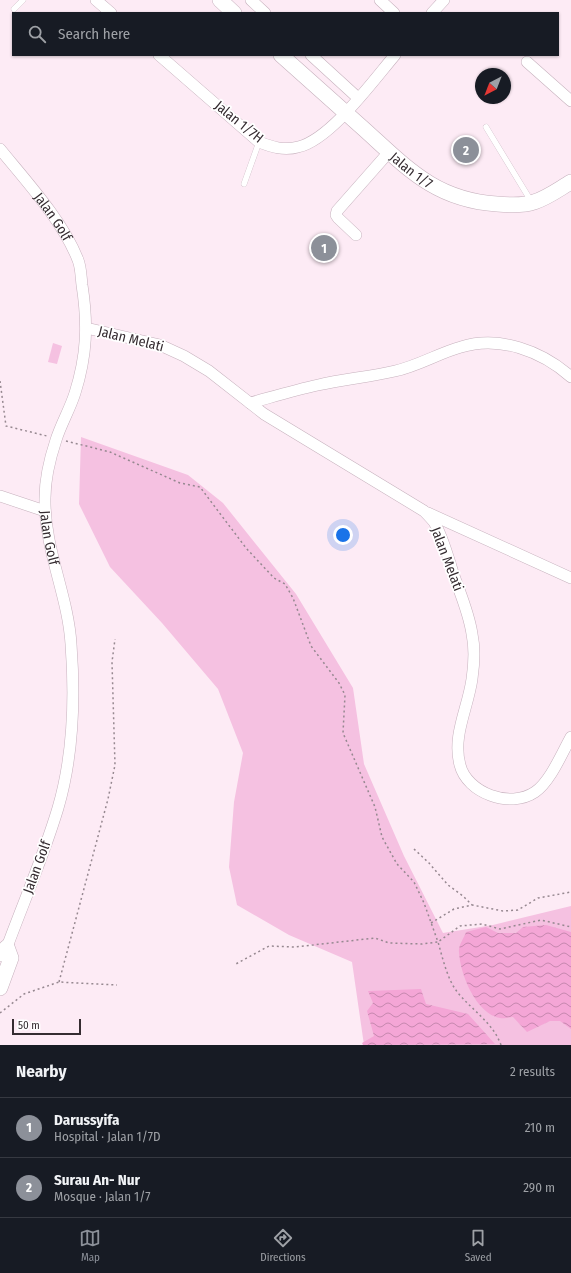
<!DOCTYPE html>
<html lang="en">
<head>
<meta charset="utf-8">
<style>
	body { margin:0; font-family:"Fira Sans Condensed",sans-serif; background:#20242c; color:#f1f3f6 }
	.compass { position:absolute; left:475px; top:68px; width:36px; height:36px; border-radius:50%; background:#171b24; box-shadow:0 1px 3px #0004; rotate:222deg }
	.scale { position:absolute; left:12px; bottom:10px; width:69px; box-sizing:border-box; padding-left:4px; border:2px solid #352c31; border-top:0; font-size:11px; line-height:14px; white-space:nowrap; color:#352c31; -webkit-text-stroke:3px #fff; paint-order:stroke }
	.you { position:absolute; left:343px; top:535px; width:14px; height:14px; margin:-10px; border:3px solid #fff; border-radius:50%; background:#1a73e8; box-shadow:0 0 0 6px #1a73e833 }
	.badge { display:grid; place-items:center; width:26px; height:26px; border-radius:50%; background:#8c9099; color:#fff; font-size:13px; font-weight:700 }
	.pin { position:absolute; translate:-50% -50%; border:2px solid #fff; box-shadow:0 1px 4px #0006 }
	.list { margin:0; padding:0; list-style:none }
	h2 { display:flex; justify-content:space-between; align-items:center; height:52px; margin:0; padding:0 16px; font-size:17px }
	h2 small { font-size:13px; font-weight:400; color:#9ea1a6 }
	.list li { display:grid; grid-template-columns:26px 1fr auto; gap:12px; align-items:center; box-sizing:border-box; height:60px; padding:0 16px; border-top:1px solid #363941 }
	.list b { display:block; font-size:15px; white-space:nowrap }
	.list p { margin:0; font-size:13px; white-space:nowrap; color:#9ea1a6 }
	.list em { font-size:13px; font-style:normal; color:#9ea1a6 }
	.icon { flex:none; width:22px; height:22px; fill:none; stroke:currentColor; stroke-width:2; stroke-linecap:round; stroke-linejoin:round }
	.map { position:relative; flex:none; width:571px; height:1045px; overflow:hidden }
	.search { position:absolute; background:#171b24; box-shadow:0 1px 3px #0004; left:12px; right:12px; top:12px; height:44px; display:flex; align-items:center; gap:10px; box-sizing:border-box; padding:0 14px; border-radius:0px; color:#9ea1a6; font-size:15px }
	.sheet { height:172px; background:#171b24 }
	nav { display:flex; justify-content:space-around; align-items:center; box-sizing:border-box; height:56px; border-top:1px solid #363941; background:#171b24; font-size:11px; color:#9ea1a6 }
	nav a { display:grid; justify-items:center; gap:2px }
	nav .on { color:#8c9099 }
	.map>svg:first-child { display:block }
	.green { fill:#f5c1e1 }
	.water { fill:url(#water-waves) }
	.lines { fill:none; stroke-linecap:round; stroke-linejoin:round }
	.lane-casing { stroke:#c6b1bd; stroke-width:6 }
	.street-casing { stroke:#c6b1bd; stroke-width:12 }
	.secondary-casing { stroke:#c6b1bd; stroke-width:16 }
	.path { stroke:#968890; stroke-width:1.5; stroke-dasharray:2 3; stroke-linecap:butt }
	.lane { stroke:#fff; stroke-width:5.5 }
	.street { stroke:#fff; stroke-width:11 }
	.secondary { stroke:#fff; stroke-width:15 }
	.labels { text-anchor:middle; dominant-baseline:central; stroke-width:3.5; stroke-linejoin:round; paint-order:stroke }
	.street-label { font-size:14px; fill:#352c31; stroke:#fff }
</style>
</head>
<body>
<div class="map">
<svg width="571" height="1045" viewBox="0 0 571 1045">
	<defs>
		<pattern id="water-waves" width="16" height="10" patternUnits="userSpaceOnUse"><rect width="16" height="10" fill="#f4a6d6"/><path d="M0 5q4-4 8 0t8 0" fill="none" stroke="#c687ae"/></pattern>
	</defs>
	<rect width="100%" height="100%" fill="#fdebf5"/>
	<g class="green">
		<path d="M 53,343 L 62,346 L 57,364 L 48,362 Z"/>
		<path d="M 81,437 L 188,475 L 223,503 L 296,594 L 353,688 L 364,764 L 404,856 L 443,933 L 493,925 L 571,906 L 571,1045 L 364,1045 L 352,962 L 289,935 L 237,905 L 229,867 L 234,802 L 243,753 L 218,689 L 162,623 L 110,567 L 79,504 Z"/>
	</g>
	<g class="water">
		<path d="M 546,925 L 571,932 L 571,1029 L 560,1021 L 550,1021 L 527,1032 L 513,1017 C 509,1017 504,1019 500,1018 C 476,1014 460,974 459,952 C 458,946 464,938 466,932 L 486,927 L 498,933 L 516,933 L 523,927 Z"/>
		<path d="M 421,989 L 426,1004 L 468,1014 L 495,1044 L 363,1045 L 362,1043 L 374,1036 L 367,1011 L 373,1003 L 368,991 Z"/>
	</g>
	<g class="lines">
		<defs>
			<g id="lane">
				<path d="M 14,9 L 23,0"/>
				<path d="M 486,127 L 531,201"/>
				<path d="M 244,184 L 259,142"/>
			</g>
			<g id="street">
				<path d="M 96,0 L 111,13"/>
				<path d="M 251,0 L 265,13"/>
				<path d="M 380,0 L 394,13"/>
				<path d="M 432,13 L 444,0"/>
				<path d="M 159,55 L 259,142 C 272,147 284,151 298,147 C 330,140 373,81 395,55"/>
				<path d="M 311,55 L 358,98"/>
				<path d="M 527,62 L 571,101"/>
				<path id="s1" d="M 0,149 C 26,181 63,221 78,260 C 81,267 81,277 82,285 C 88,324 87,355 75,393 C 70,409 61,424 56,440 C 50,458 45,479 45,498 C 44,549 68,595 71,644 C 75,697 73,757 58,808 C 44,855 24,901 7,947"/>
				<path d="M 356,235 L 338,218 L 336,215 L 337,211 L 389,152"/>
				<path d="M 86,328 L 160,345 L 184,356 L 209,371 L 264,414 L 424,511 C 427,514 431,518 434,522 C 443,537 448,557 453,573 C 460,593 469,613 472,634 C 475,648 474,665 472,679 C 468,708 452,736 460,765 C 467,793 510,809 535,792 C 550,782 562,753 571,737"/>
				<path d="M 250,403 C 272,397 295,390 318,385 C 343,379 370,377 395,371 C 418,366 439,353 461,347 C 499,335 542,351 571,377"/>
				<path d="M 0,496 L 45,511"/>
				<path d="M 428,513 L 571,578"/>
			</g>
			<g id="secondary">
				<path d="M 220,0 L 234,13"/>
				<path id="s2" d="M 281,55 C 309,80 337,105 365,130 C 408,169 436,200 497,204 C 509,205 523,206 534,202 C 547,198 559,189 571,182"/>
				<path d="M 0,954 L 7,947 L 11,958 L 0,988"/>
			</g>
		</defs>
		<use href="#lane" class="lane-casing"/>
		<use href="#street" class="street-casing"/>
		<use href="#secondary" class="secondary-casing"/>
		<g class="path">
			<path d="M 0,381 L 6,426 L 47,436"/>
			<path d="M 66,441 L 110,452 L 180,483 L 200,487 L 246,548 L 274,578 L 285,584 L 293,598 L 311,646 L 339,683 L 345,695 L 343,733 L 375,807 L 382,837 L 397,864 L 414,882 L 424,903 L 438,942 L 422,944 L 389,943 L 375,938 L 295,947 L 269,946 L 234,965"/>
			<path d="M 414,849 L 429,863 L 448,885 L 463,896 L 472,905"/>
			<path d="M 431,923 L 454,909 L 472,905 L 503,911 L 518,910 L 538,898 L 571,892"/>
			<path d="M 59,982 L 108,799 L 115,765 L 112,662 L 115,639"/>
			<path d="M 0,1013 L 24,994 L 59,982 L 117,985"/>
			<path d="M 501,1045 C 493,1023 473,1011 458,993 C 447,979 443,959 438,942 L 460,926 L 482,924 L 500,929 L 541,920 L 571,927"/>
		</g>
		<use href="#lane" class="lane"/>
		<use href="#street" class="street"/>
		<use href="#secondary" class="secondary"/>
	</g>
	<g class="labels">
		<g class="street-label">
			<text transform="translate(239 122) rotate(39)">Jalan 1/7H</text>
			<text stroke="none"><textPath href="#s2" startOffset="174">Jalan 1/7</textPath></text>
			<text stroke="none"><textPath href="#s1" startOffset="86">Jalan Golf</textPath></text>
			<text transform="translate(131 339) rotate(14)">Jalan Melati</text>
			<text stroke="none"><textPath href="#s1" startOffset="421">Jalan Golf</textPath></text>
			<text transform="translate(447 559) rotate(69)">Jalan Melati</text>
			<text transform="translate(37 867) rotate(-70)">Jalan Golf</text>
		</g>
	</g>
</svg>
<svg class="compass" viewBox="-18 -18 36 36"><path d="M0-13l5 13h-10z" fill="#e53935"/><path d="M0 13l5-13h-10z" fill="#9ea1a6"/></svg>
<div class="scale">50 m</div>
<div class="you"></div>
<div class="pin badge" style="left:324px;top:248px">1</div>
<div class="pin badge" style="left:466px;top:150px">2</div>
<div class="search"><svg class="icon" aria-label="search" viewBox="0 0 24 24"><circle cx="10" cy="10" r="6"/><path d="M15 15l6 6"/></svg>Search here</div>
</div>
<section class="sheet">
<h2>Nearby<small>2 results</small></h2>
<ul class="list">
<li><span class="badge">1</span><div><b>Darussyifa</b><p>Hospital · Jalan 1/7D</p></div><em>210 m</em></li>
<li><span class="badge">2</span><div><b>Surau An- Nur</b><p>Mosque · Jalan 1/7</p></div><em>290 m</em></li>
</ul>
</section>
<nav>
<a class="on"><svg class="icon" aria-label="map" viewBox="0 0 24 24"><path d="M3 6l6-2 6 2 6-2v14l-6 2-6-2-6 2zM9 4v14M15 6v14"/></svg>Map</a>
<a><svg class="icon" aria-label="directions" viewBox="0 0 24 24"><path d="M12 3l9 9-9 9-9-9zM9 14v-3h6M13 9l2 2-2 2"/></svg>Directions</a>
<a><svg class="icon" aria-label="saved" viewBox="0 0 24 24"><path d="M7 4h10v16l-5-4-5 4z"/></svg>Saved</a>
</nav>
</body>
</html>
